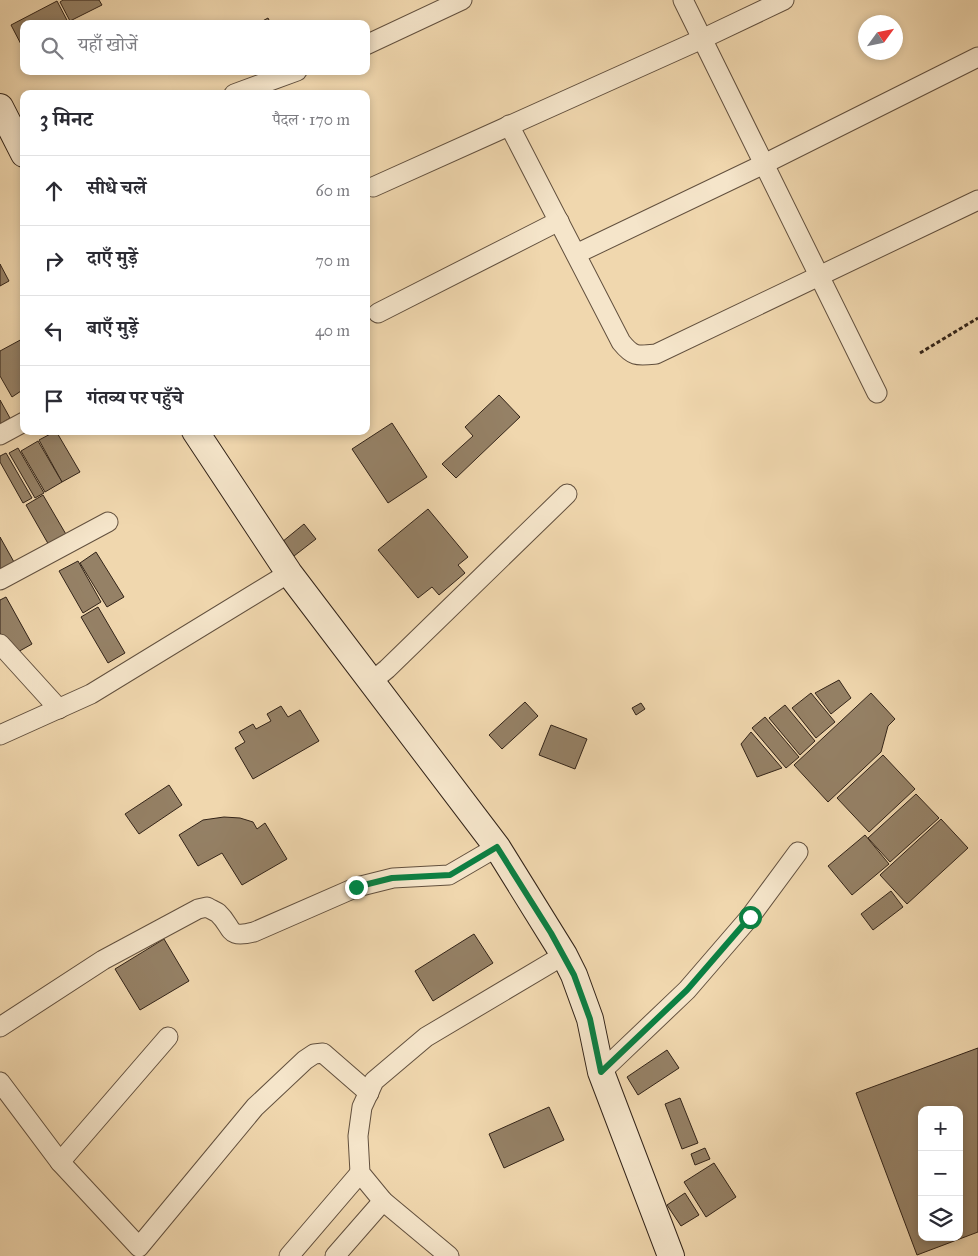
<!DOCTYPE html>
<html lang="hi">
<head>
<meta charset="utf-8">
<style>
	body { margin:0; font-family:"IM FELL Great Primer","Noto Serif Devanagari",serif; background:#f7f7f7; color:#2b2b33 }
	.controls { position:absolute; right:15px; bottom:15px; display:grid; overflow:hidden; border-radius:10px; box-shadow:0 2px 8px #0003 }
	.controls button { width:45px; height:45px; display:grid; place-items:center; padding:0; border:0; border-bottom:1px solid #e1e1e2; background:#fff; color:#2b2b33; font:25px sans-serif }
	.compass { position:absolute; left:858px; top:15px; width:45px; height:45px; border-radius:50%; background:#fff; box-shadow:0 2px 8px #0003; rotate:57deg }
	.stop { position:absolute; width:15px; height:15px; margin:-11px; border:4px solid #0b8043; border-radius:50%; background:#fff }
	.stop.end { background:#0b8043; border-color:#fff; box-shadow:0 1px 5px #0008 }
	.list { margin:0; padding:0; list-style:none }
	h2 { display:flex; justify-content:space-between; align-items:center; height:65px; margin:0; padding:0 20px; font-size:21px }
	h2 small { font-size:16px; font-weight:400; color:#7c7c81 }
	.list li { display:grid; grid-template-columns:32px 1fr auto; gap:15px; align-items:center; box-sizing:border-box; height:70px; padding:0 20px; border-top:1px solid #e1e1e2 }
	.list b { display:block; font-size:19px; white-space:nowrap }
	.list em { font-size:16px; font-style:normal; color:#7c7c81 }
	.icon { flex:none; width:28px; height:28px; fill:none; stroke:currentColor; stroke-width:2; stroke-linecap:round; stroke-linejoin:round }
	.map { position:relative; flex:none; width:978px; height:1256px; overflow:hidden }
	.search { position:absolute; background:#fff; box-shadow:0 2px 8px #0003; left:20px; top:20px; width:350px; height:55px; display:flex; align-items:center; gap:12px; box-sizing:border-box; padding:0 18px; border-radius:10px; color:#7c7c81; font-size:19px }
	.panel { position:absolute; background:#fff; box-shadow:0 2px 8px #0003; left:20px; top:90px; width:350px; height:345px; border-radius:10px }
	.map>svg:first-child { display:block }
	.building { fill:#958166; stroke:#322318; fill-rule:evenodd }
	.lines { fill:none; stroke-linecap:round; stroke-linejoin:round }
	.minor-casing { stroke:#62503e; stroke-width:21 }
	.secondary-casing { stroke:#322318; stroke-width:28 }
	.path { stroke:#322318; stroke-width:3; stroke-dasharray:4 2.5; stroke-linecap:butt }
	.minor { stroke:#f5e5ca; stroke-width:19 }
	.secondary { stroke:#f5e5ca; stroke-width:26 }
	.route { stroke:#0b8043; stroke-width:6 }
</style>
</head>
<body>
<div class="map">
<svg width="978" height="1256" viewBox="0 0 978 1256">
	<rect width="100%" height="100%" fill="#f0d7ae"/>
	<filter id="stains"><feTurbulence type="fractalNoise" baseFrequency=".004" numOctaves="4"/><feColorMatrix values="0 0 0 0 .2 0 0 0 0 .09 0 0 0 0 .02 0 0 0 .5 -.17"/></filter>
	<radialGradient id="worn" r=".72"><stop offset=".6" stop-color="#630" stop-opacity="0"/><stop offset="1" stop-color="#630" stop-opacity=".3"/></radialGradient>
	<g class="building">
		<path d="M 63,0 L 99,0 L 102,5 L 70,21 L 60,2 Z"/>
		<path d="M 57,1 L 69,24 L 24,24 L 24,50 L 11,25 Z"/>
		<path d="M 268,18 L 271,24 L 257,24 Z"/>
		<path d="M 0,264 L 9,281 L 0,286 Z"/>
		<path d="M 24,338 L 24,389 L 12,397 L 0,376 L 0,351 Z"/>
		<path d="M 499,395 L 520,417 L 456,478 L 442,464 L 473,436 L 465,427 Z"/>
		<path d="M 0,400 L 10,418 L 0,424 Z"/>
		<path d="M 392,423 L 427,477 L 388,503 L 352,449 Z"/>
		<path d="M 56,431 L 80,472 L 62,482 L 39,440 Z"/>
		<path d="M 38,441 L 62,482 L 45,492 L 21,451 Z"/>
		<path d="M 18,448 L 44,493 L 35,498 L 9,453 Z"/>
		<path d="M 6,453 L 32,498 L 23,503 L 0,462 L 0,456 Z"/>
		<path d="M 43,495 L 67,536 L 50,547 L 26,505 Z"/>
		<path d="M 428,509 L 468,557 L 458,565 L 465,573 L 439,595 L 432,587 L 418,598 L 378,550 Z"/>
		<path d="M 304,524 L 316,539 L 294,556 L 282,542 Z"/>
		<path d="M 0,537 L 14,562 L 0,570 Z"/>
		<path d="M 96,552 L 124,597 L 107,607 L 80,563 Z"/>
		<path d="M 78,561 L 101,602 L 83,613 L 59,571 Z"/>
		<path d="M 6,597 L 32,644 L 16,653 L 0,633 L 0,600 Z"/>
		<path d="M 98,607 L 125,653 L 108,663 L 81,617 Z"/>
		<path d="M 839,680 L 851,698 L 831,714 L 815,693 Z"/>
		<path d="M 811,693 L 835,722 L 816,738 L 792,708 Z"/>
		<path d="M 871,693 L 895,719 L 888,726 L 881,752 L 828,802 L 794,765 Z"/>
		<path d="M 525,702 L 538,716 L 502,749 L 489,735 Z"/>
		<path d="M 641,703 L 645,709 L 636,715 L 632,708 Z"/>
		<path d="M 785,705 L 815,741 L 800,755 L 769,718 Z"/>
		<path d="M 281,706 L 288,717 L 300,710 L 319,741 L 253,779 L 235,748 L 245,742 L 239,732 L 253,724 L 256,729 L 271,721 L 267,714 Z"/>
		<path d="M 765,717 L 799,757 L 786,768 L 752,728 Z"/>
		<path d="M 551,725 L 587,739 L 575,769 L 539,755 Z"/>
		<path d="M 751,732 L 782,768 L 757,777 L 741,744 Z"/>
		<path d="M 883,755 L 915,789 L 869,832 L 837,798 Z"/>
		<path d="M 169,785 L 182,805 L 139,834 L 125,814 Z"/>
		<path d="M 916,794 L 939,818 L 890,862 L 868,838 Z"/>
		<path d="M 224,817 L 240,818 L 253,822 L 257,829 L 265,823 L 287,859 L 242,885 L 222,853 L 198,866 L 179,835 L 203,820 Z"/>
		<path d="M 941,819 L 968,848 L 907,904 L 880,875 Z"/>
		<path d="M 865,835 L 889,864 L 852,895 L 828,866 Z"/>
		<path d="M 891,891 L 903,907 L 873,930 L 861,914 Z"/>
		<path d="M 474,934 L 493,963 L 433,1001 L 415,971 Z"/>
		<path d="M 164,939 L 189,981 L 140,1010 L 115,969 Z"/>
		<path d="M 978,1048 L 978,1232 L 917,1255 L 856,1093 ZM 922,1110 L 959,1110 L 959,1237 L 922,1237 Z"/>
		<path d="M 667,1050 L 679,1068 L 638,1095 L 627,1077 Z"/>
		<path d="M 680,1098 L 698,1143 L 682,1149 L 665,1104 Z"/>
		<path d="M 549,1107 L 564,1140 L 504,1168 L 489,1134 Z"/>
		<path d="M 705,1148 L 710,1159 L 695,1165 L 691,1154 Z"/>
		<path d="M 714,1163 L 736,1197 L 706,1217 L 684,1182 Z"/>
		<path d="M 685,1193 L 699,1215 L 681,1226 L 667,1205 Z"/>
	</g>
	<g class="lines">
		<defs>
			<g id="minor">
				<path d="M 683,0 L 877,393"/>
				<path d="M 366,45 L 462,0"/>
				<path d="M 234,94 L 297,71"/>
				<path d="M 509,125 L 621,342 C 633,357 637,356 656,354 L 978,200"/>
				<path d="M 373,187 L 702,39 L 784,0"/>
				<path d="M 576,254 L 764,164 L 978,57"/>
				<path d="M 378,313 L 559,221"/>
				<path d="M 0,435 L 24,422"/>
				<path d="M 0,580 L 108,522"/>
				<path d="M 0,644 L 59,709"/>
				<path d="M 371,682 L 387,669 L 567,494"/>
				<path d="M 0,735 L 91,694 L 289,573"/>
				<path d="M 0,1027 L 103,960 L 198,909 L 207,907 C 210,909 215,911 218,913 C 234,928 226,939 254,932 L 357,887 L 393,878 L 449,875 L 497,847"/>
				<path d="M 601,1072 L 687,990 L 750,917 L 798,852"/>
				<path d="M 0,1082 L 60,1162 L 139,1247 L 255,1107 L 305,1060 L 314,1054 L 323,1053 L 369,1093"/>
				<path d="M 60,1162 L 168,1037"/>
				<path d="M 289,1256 L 360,1173"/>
				<path d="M 335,1256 L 383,1201"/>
				<path d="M 449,1256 L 383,1201 L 360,1173 L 358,1136 L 362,1107 L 374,1081 L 426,1037 L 564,955"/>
			</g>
			<g id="secondary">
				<path d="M 0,107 L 24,154"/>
				<path d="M 195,431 L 289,573 L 497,847 L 564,955 L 574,975 L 590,1019 L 601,1072 L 671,1256"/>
			</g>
		</defs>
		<use href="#minor" class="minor-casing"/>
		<use href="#secondary" class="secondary-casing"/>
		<path class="path" d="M 920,353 L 978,318"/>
		<use href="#minor" class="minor"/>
		<use href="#secondary" class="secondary"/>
	</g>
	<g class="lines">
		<path class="route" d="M 356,887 L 392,878 L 450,875 L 497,847 L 551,933 L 574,975 L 590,1019 L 601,1072 L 687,990 L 750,917"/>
	</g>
	<rect width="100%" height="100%" filter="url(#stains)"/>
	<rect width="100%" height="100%" fill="url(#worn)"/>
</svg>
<div class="controls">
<button>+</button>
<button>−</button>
<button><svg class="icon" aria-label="layers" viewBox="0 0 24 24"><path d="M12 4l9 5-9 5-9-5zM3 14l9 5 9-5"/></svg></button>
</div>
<svg class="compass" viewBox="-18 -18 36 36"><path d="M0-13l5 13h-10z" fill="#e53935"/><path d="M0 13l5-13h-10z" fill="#7c7c81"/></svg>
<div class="stop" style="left:750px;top:917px"></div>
<div class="stop end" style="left:356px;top:887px"></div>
<div class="search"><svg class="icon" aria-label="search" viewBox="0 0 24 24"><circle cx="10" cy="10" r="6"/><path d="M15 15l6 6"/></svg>यहाँ खोजें</div>
<section class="panel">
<h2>3 मिनट<small>पैदल · 170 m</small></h2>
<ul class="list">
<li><svg class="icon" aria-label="ahead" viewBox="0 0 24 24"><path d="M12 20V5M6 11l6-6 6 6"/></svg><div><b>सीधे चलें</b></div><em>60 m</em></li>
<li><svg class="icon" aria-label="right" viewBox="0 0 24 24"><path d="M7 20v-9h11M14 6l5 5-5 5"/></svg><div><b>दाएँ मुड़ें</b></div><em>70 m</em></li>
<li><svg class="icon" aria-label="left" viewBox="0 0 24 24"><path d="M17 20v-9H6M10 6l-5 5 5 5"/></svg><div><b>बाएँ मुड़ें</b></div><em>40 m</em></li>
<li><svg class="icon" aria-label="arrive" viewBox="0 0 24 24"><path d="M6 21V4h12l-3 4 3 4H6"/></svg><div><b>गंतव्य पर पहुँचे</b></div></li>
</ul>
</section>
</div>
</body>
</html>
